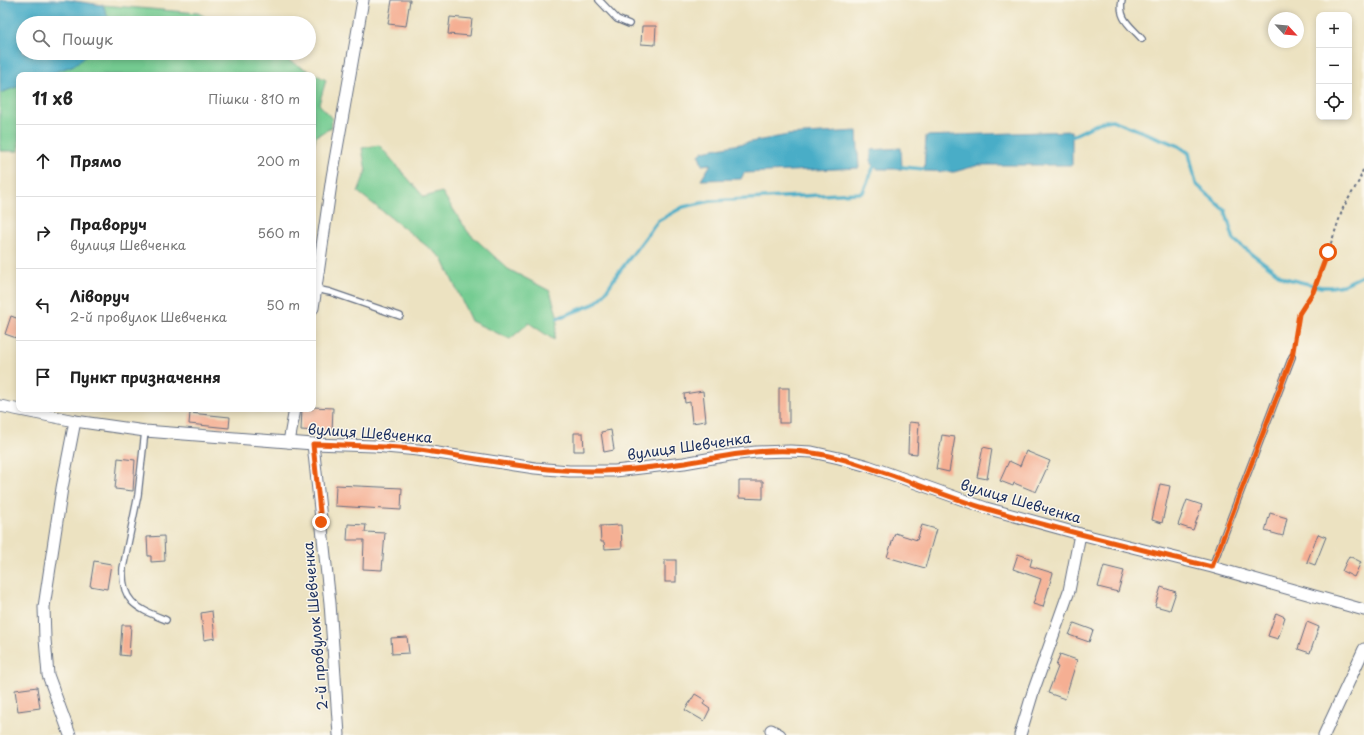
<!DOCTYPE html>
<html lang="uk">
<head>
<meta charset="utf-8">
<style>
	body { margin:0; font-family:"Playpen Sans",sans-serif; background:#f6f6f6; color:#222 }
	.controls { position:absolute; right:12px; top:12px; display:grid; overflow:hidden; border-radius:8px; box-shadow:0 2px 6px #0003 }
	.controls button { width:36px; height:36px; display:grid; place-items:center; padding:0; border:0; border-bottom:1px solid #e0e0e0; background:#fff; color:#222; font:20px sans-serif }
	.compass { position:absolute; left:1268px; top:12px; width:36px; height:36px; border-radius:50%; background:#fff; box-shadow:0 2px 6px #0003; rotate:116deg }
	.stop { position:absolute; width:12px; height:12px; margin:-9px; border:3px solid #ea580c; border-radius:50%; background:#fff }
	.stop.end { background:#ea580c; border-color:#fff; box-shadow:0 1px 4px #0008 }
	.list { margin:0; padding:0; list-style:none }
	h2 { display:flex; justify-content:space-between; align-items:center; height:52px; margin:0; padding:0 16px; font-size:17px }
	h2 small { font-size:13px; font-weight:400; color:#767676 }
	.list li { display:grid; grid-template-columns:26px 1fr auto; gap:12px; align-items:center; box-sizing:border-box; height:72px; padding:0 16px; border-top:1px solid #e0e0e0 }
	.list b { display:block; font-size:15px; white-space:nowrap }
	.list p { margin:0; font-size:13px; white-space:nowrap; color:#767676 }
	.list em { font-size:13px; font-style:normal; color:#767676 }
	.icon { flex:none; width:22px; height:22px; fill:none; stroke:currentColor; stroke-width:2; stroke-linecap:round; stroke-linejoin:round }
	.map { position:relative; flex:none; width:1364px; height:735px; overflow:hidden }
	.search { position:absolute; background:#fff; box-shadow:0 2px 6px #0003; left:16px; top:16px; width:300px; height:44px; display:flex; align-items:center; gap:10px; box-sizing:border-box; padding:0 14px; border-radius:22px; color:#767676; font-size:15px }
	.panel { position:absolute; background:#fff; box-shadow:0 2px 6px #0003; left:16px; top:72px; width:300px; height:340px; border-radius:8px }
	.map>svg:first-child { display:block }
	.green { fill:#74cc92; stroke:#487e78 }
	.water { fill:#48adc7; stroke:#326e92 }
	.lines { fill:none; stroke-linecap:round; stroke-linejoin:round }
	.stream { stroke:#48adc7; stroke-width:3.5 }
	.building { fill:#f5af93 }
	.service-casing { stroke:#646e81; stroke-width:8 }
	.minor-casing { stroke:#646e81; stroke-width:13 }
	.path { stroke:#646e81; stroke-width:2; stroke-dasharray:3 3; stroke-linecap:butt }
	.service { stroke:#fff; stroke-width:5.5 }
	.minor { stroke:#fff; stroke-width:11 }
	.route { stroke:#ea580c; stroke-width:5 }
	.labels { text-anchor:middle; dominant-baseline:central; stroke-width:3; stroke-linejoin:round; paint-order:stroke }
	.street-label { font-size:14px; fill:#1b2f5e; stroke:#fbf7ec }
</style>
</head>
<body>
<div class="map">
<svg width="1364" height="735" viewBox="0 0 1364 735">
	<rect width="100%" height="100%" fill="#fbf7ec"/>
	<filter id="ink" filterUnits="userSpaceOnUse"><feTurbulence type="fractalNoise" baseFrequency=".025" numOctaves="2"/><feDisplacementMap in="SourceGraphic" scale="8" xChannelSelector="R" yChannelSelector="G"/><feConvolveMatrix kernelMatrix="1 2 1 2 8 2 1 2 1" color-interpolation-filters="sRGB"/></filter>
	<filter id="wash" filterUnits="userSpaceOnUse"><feTurbulence type="fractalNoise" baseFrequency=".012" numOctaves="4" result="noise"/><feDisplacementMap in="SourceGraphic" scale="16" xChannelSelector="R" yChannelSelector="G"/><feGaussianBlur stdDeviation="0.9" result="paint"/><feColorMatrix in="noise" values="0 0 0 0 0 0 0 0 0 0 0 0 0 0 0 0 0 1.4 0 .05"/><feComposite in="paint" operator="in"/></filter>
	<g filter="url(#wash)">
		<rect width="100%" height="100%" fill="#ece2c1"/>
		<g class="green">
			<path d="M 103,5 L 198,13 L 217,23 L 110,23 Z"/>
			<path d="M 90,53 L 274,53 L 326,80 L 319,104 L 332,119 L 331,128 L 316,136 L 313,149 L 313,75 L 47,75 L 74,65 Z"/>
			<path d="M 19,86 L 19,151 L 0,151 L 0,93 Z"/>
			<path d="M 379,145 L 424,197 L 442,192 L 468,232 L 508,269 L 550,291 L 558,318 L 554,340 L 529,323 L 510,339 L 471,321 L 442,258 L 358,192 L 366,171 L 362,148 Z"/>
		</g>
		<g class="water">
			<path d="M 0,0 L 67,0 L 103,5 L 110,23 L 23,23 L 23,53 L 90,53 L 74,65 L 47,75 L 19,75 L 19,86 L 0,93 Z"/>
			<path d="M 857,131 L 859,168 L 744,173 L 741,179 L 701,180 L 711,164 L 702,165 L 699,155 L 703,151 L 788,135 Z"/>
			<path d="M 1072,131 L 1072,165 L 979,165 L 954,172 L 924,171 L 926,136 Z"/>
			<path d="M 901,148 L 902,169 L 878,169 L 871,164 L 871,150 Z"/>
		</g>
		<g class="lines">
			<g class="stream">
				<path d="M 1072,136 L 1101,122 L 1112,120 L 1179,146 L 1189,153 L 1196,184 L 1225,210 L 1234,240 L 1284,278 L 1321,287 L 1331,287 L 1343,285 L 1364,275"/>
				<path d="M 902,167 L 924,169"/>
				<path d="M 558,318 L 594,304 L 602,297 L 616,276 L 658,221 L 683,207 L 711,201 L 858,193 L 863,192 L 874,166"/>
			</g>
		</g>
		<g id="blocks">
			<g class="building">
				<path d="M 392,0 L 410,0 L 406,26 L 388,24 Z"/>
				<path d="M 450,17 L 472,19 L 470,36 L 448,34 Z"/>
				<path d="M 642,26 L 656,26 L 655,45 L 641,44 Z"/>
				<path d="M 11,316 L 19,319 L 19,339 L 5,334 Z"/>
				<rect x="779" y="388" width="10" height="35"/>
				<path d="M 703,391 L 706,421 L 692,423 L 690,402 L 685,403 L 684,394 Z"/>
				<path d="M 313,407 L 333,408 L 332,432 L 301,430 L 302,409 L 313,409 Z"/>
				<path d="M 190,413 L 230,417 L 229,428 L 189,424 Z"/>
				<path d="M 909,422 L 919,423 L 917,454 L 908,453 Z"/>
				<path d="M 611,430 L 614,450 L 604,452 L 601,432 Z"/>
				<path d="M 574,433 L 583,433 L 584,451 L 574,451 Z"/>
				<path d="M 942,435 L 955,437 L 949,472 L 936,469 Z"/>
				<path d="M 983,447 L 992,449 L 987,479 L 977,477 Z"/>
				<path d="M 1026,451 L 1050,461 L 1036,492 L 1014,483 L 1013,486 L 1000,481 L 1009,461 L 1020,466 Z"/>
				<path d="M 118,458 L 135,460 L 133,491 L 115,489 Z"/>
				<path d="M 739,481 L 763,481 L 763,499 L 739,498 Z"/>
				<path d="M 1160,484 L 1170,486 L 1162,523 L 1152,520 Z"/>
				<path d="M 336,485 L 402,488 L 401,510 L 335,506 Z"/>
				<path d="M 1187,500 L 1202,505 L 1193,530 L 1178,525 Z"/>
				<path d="M 1270,513 L 1287,518 L 1283,536 L 1265,531 Z"/>
				<path d="M 348,524 L 366,525 L 365,532 L 385,533 L 382,570 L 363,569 L 364,540 L 347,540 Z"/>
				<path d="M 621,525 L 622,548 L 605,549 L 604,542 L 601,542 L 600,526 Z"/>
				<path d="M 922,525 L 936,529 L 925,568 L 887,557 L 895,533 L 917,540 Z"/>
				<path d="M 1318,534 L 1326,537 L 1315,565 L 1307,562 Z"/>
				<path d="M 164,536 L 165,561 L 151,562 L 151,556 L 148,556 L 147,537 Z"/>
				<path d="M 1018,554 L 1032,559 L 1030,566 L 1053,573 L 1043,607 L 1033,604 L 1041,579 L 1013,569 Z"/>
				<path d="M 1349,556 L 1361,562 L 1354,577 L 1342,571 Z"/>
				<rect x="665" y="560" width="11" height="22"/>
				<path d="M 94,561 L 111,564 L 107,589 L 90,586 Z"/>
				<path d="M 1104,566 L 1124,571 L 1118,592 L 1098,587 Z"/>
				<path d="M 1161,587 L 1176,592 L 1170,610 L 1155,606 Z"/>
				<path d="M 212,611 L 215,638 L 204,640 L 201,613 Z"/>
				<path d="M 1276,613 L 1285,617 L 1278,639 L 1268,636 Z"/>
				<path d="M 1307,622 L 1319,627 L 1310,653 L 1298,649 Z"/>
				<path d="M 1074,623 L 1093,630 L 1089,642 L 1069,635 Z"/>
				<path d="M 122,625 L 131,625 L 129,656 L 120,655 Z"/>
				<path d="M 407,637 L 409,653 L 392,654 L 391,638 Z"/>
				<path d="M 1060,654 L 1077,660 L 1065,699 L 1048,693 L 1058,667 L 1056,666 Z"/>
				<path d="M 37,687 L 40,708 L 18,711 L 15,690 Z"/>
				<path d="M 695,694 L 705,700 L 703,704 L 710,709 L 704,721 L 685,710 Z"/>
			</g>
		</g>
	</g>
	<g filter="url(#ink)">
		<use href="#blocks" fill-opacity="0" stroke="#646e81" stroke-width="1"/>
		<g class="lines">
			<defs>
				<g id="service">
					<path d="M 599,0 L 617,19 L 629,24"/>
					<path d="M 1122,0 C 1118,19 1130,25 1142,39"/>
					<path d="M 316,289 L 330,292 L 400,316"/>
					<path d="M 145,431 L 138,495 L 123,568 C 121,603 137,608 166,620"/>
					<path d="M 1212,567 L 1292,357"/>
				</g>
				<g id="minor">
					<path d="M 313,308 L 332,177 L 363,0"/>
					<path d="M 0,406 L 75,421 L 145,431 L 313,444 L 374,446 L 418,450 L 535,468 L 569,471 L 615,471 L 684,463 L 730,455 L 756,452 L 790,451 L 812,452 L 839,458 L 868,466 L 986,508 L 1080,534 L 1212,567 L 1364,610"/>
					<path d="M 289,442 L 295,409"/>
					<path d="M 313,444 L 330,603 L 339,735"/>
					<path d="M 771,730 L 780,735"/>
					<path d="M 70,735 L 48,675 L 45,639 L 44,607 L 62,488 L 75,421"/>
					<path d="M 1020,735 L 1033,692 L 1069,591 L 1080,534"/>
					<path d="M 1324,735 L 1364,649"/>
				</g>
			</defs>
			<use href="#service" class="service-casing"/>
			<use href="#minor" class="minor-casing"/>
			<path class="path" d="M 1293,350 L 1299,314 L 1313,292 L 1328,252 L 1343,208 L 1359,181 L 1364,167"/>
			<use href="#service" class="service"/>
			<use href="#minor" class="minor"/>
		</g>
	</g>
	<g class="lines" filter="url(#ink)">
		<path class="route" d="M 321,522 L 313,444 C 348,445 384,446 419,450 C 478,458 537,472 597,471 C 626,471 656,467 685,463 C 727,456 770,446 813,453 C 842,457 869,468 897,477 C 926,488 955,499 984,508 C 1059,530 1136,548 1212,567 L 1292,357 L 1299,314 L 1313,292 L 1328,252"/>
	</g>
	<g class="labels">
		<g class="street-label">
			<text transform="translate(370 433) rotate(4)">вулиця Шевченка</text>
			<text transform="translate(689 446) rotate(-8)">вулиця Шевченка</text>
			<text transform="translate(1021 501) rotate(16)">вулиця Шевченка</text>
			<text transform="translate(315 626) rotate(-95)">2-й провулок Шевченка</text>
		</g>
	</g>
</svg>
<div class="controls">
<button>+</button>
<button>−</button>
<button><svg class="icon" aria-label="locate" viewBox="0 0 24 24"><circle cx="12" cy="12" r="6"/><path d="M12 2v4M12 18v4M2 12h4M18 12h4"/></svg></button>
</div>
<svg class="compass" viewBox="-18 -18 36 36"><path d="M0-13l5 13h-10z" fill="#e53935"/><path d="M0 13l5-13h-10z" fill="#767676"/></svg>
<div class="stop" style="left:1328px;top:252px"></div>
<div class="stop end" style="left:321px;top:522px"></div>
<div class="search"><svg class="icon" aria-label="search" viewBox="0 0 24 24"><circle cx="10" cy="10" r="6"/><path d="M15 15l6 6"/></svg>Пошук</div>
<section class="panel">
<h2>11 хв<small>Пішки · 810 m</small></h2>
<ul class="list">
<li><svg class="icon" aria-label="ahead" viewBox="0 0 24 24"><path d="M12 20V5M6 11l6-6 6 6"/></svg><div><b>Прямо</b></div><em>200 m</em></li>
<li><svg class="icon" aria-label="right" viewBox="0 0 24 24"><path d="M7 20v-9h11M14 6l5 5-5 5"/></svg><div><b>Праворуч</b><p>вулиця Шевченка</p></div><em>560 m</em></li>
<li><svg class="icon" aria-label="left" viewBox="0 0 24 24"><path d="M17 20v-9H6M10 6l-5 5 5 5"/></svg><div><b>Ліворуч</b><p>2-й провулок Шевченка</p></div><em>50 m</em></li>
<li><svg class="icon" aria-label="arrive" viewBox="0 0 24 24"><path d="M6 21V4h12l-3 4 3 4H6"/></svg><div><b>Пункт призначення</b></div></li>
</ul>
</section>
</div>
</body>
</html>
